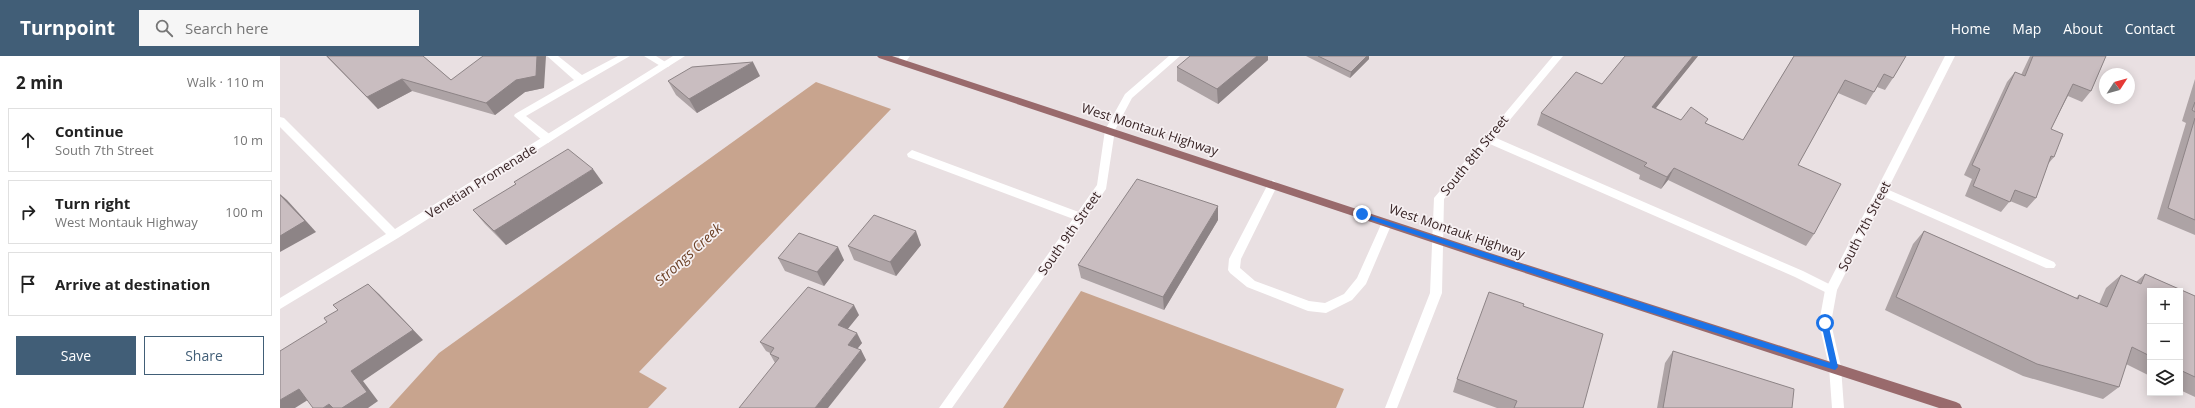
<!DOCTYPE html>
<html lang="en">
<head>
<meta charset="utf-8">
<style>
	body { margin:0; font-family:"Open Sans",sans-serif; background:#f6f6f6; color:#222 }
	.controls { position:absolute; right:12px; bottom:12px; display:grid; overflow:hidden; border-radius:0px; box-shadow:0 2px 10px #0003 }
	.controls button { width:36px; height:36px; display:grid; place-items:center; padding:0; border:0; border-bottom:1px solid #e0e0e0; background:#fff; color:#222; font:20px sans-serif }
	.compass { position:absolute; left:1819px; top:12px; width:36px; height:36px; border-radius:50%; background:#fff; box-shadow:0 2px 10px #0003; rotate:54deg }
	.stop { position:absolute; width:12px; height:12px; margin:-9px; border:3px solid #1a73e8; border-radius:50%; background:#fff }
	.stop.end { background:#1a73e8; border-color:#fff; box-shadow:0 1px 4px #0008 }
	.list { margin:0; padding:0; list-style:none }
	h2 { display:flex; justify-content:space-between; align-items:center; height:52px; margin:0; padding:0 16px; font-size:17px }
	h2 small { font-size:13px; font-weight:400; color:#767676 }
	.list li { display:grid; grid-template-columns:26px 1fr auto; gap:12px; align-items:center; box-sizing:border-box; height:64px; margin:0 8px 8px; padding:0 8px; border:1px solid #e0e0e0; border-radius:0px }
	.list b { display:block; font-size:15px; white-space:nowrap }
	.list p { margin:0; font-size:13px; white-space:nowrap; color:#767676 }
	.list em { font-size:13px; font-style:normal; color:#767676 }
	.actions { display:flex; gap:8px; padding:12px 16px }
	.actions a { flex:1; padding:9px 0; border:1px solid #415e77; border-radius:0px; text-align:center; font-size:14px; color:#415e77 }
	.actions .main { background:#415e77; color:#fff }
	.icon { flex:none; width:22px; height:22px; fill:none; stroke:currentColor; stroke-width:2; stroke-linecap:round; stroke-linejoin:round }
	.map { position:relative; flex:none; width:1915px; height:352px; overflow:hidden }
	header { display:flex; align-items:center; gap:24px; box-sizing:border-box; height:56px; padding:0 20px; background:#415e77; color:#fff }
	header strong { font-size:19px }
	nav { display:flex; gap:22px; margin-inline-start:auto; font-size:14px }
	.search { width:280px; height:36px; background:#f6f6f6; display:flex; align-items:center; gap:10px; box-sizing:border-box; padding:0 14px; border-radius:0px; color:#767676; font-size:15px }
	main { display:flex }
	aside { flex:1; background:#fff }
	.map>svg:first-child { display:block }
	.water { fill:#c8a48e }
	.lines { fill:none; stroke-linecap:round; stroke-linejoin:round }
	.service { fill:#fff; fill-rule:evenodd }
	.minor { fill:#fff; fill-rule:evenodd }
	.primary { fill:#996a6c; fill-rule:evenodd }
	.wall { fill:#ada3a5 }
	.shaded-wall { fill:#8d8486 }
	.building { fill:#c9bdc0; stroke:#8d8486 }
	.route { fill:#1a73e8 }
	.labels { text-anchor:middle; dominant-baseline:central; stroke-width:3.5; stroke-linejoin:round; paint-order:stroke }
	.street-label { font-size:13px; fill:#372324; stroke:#f6f0f2 }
	.water-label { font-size:14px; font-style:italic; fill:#6b4025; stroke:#f6f0f2 }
</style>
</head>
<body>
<header>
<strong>Turnpoint</strong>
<div class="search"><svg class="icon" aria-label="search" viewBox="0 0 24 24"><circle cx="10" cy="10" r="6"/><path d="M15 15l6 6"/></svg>Search here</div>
<nav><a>Home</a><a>Map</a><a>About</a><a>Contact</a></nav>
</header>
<main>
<aside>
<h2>2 min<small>Walk · 110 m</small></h2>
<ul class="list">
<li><svg class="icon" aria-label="ahead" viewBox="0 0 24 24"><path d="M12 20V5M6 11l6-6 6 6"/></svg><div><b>Continue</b><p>South 7th Street</p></div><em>10 m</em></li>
<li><svg class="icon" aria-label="right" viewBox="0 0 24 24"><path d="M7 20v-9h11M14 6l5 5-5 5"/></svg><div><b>Turn right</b><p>West Montauk Highway</p></div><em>100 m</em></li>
<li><svg class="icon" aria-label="arrive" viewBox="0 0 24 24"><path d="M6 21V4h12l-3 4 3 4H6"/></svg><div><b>Arrive at destination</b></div></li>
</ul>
<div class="actions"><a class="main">Save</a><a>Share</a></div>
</aside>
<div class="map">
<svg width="1915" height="352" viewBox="0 0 1915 352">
	<rect width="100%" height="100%" fill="#e9e0e2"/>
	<g class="water">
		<path d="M 536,26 L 611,53 L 359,316 L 387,332 L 368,352 L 109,352 L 159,297 Z"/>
		<path d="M 801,235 L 1064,333 L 1056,352 L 723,352 Z"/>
	</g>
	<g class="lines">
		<g class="service">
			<path d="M 267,0 L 278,0 L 302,19 L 338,0 L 350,0 L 246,60 L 272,80 L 273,83 L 268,87 L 264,86 L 234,60 L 235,58 L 294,24 Z"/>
			<path d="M 364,0 L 376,0 L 390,9 L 388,11 L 382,11 Z"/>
			<path d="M 620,0 L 630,0 L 624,8 L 621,9 L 616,6 Z"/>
			<path d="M 1207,78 L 1523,215 L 1555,231 L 1557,234 L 1555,237 L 1547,237 L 1515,221 L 1203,85 L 1202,82 Z"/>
			<path d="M 632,94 L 804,158 L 805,161 L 800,165 L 796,164 L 628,101 L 627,98 Z"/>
			<path d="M 993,124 L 998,128 L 961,203 L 960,212 L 975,225 L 1029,245 L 1045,247 L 1064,238 L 1077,222 L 1103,164 L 1111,164 L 1112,167 L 1086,228 L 1072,244 L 1046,257 L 1028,255 L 967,231 L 950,217 L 948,214 L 949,203 L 988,128 Z"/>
			<path d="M 1602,131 L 1774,206 L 1776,209 L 1774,212 L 1766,212 L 1598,138 L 1597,135 Z"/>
		</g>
		<g class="minor">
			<path d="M 393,0 L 405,0 L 118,182 L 0,253 L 0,242 L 106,178 L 0,71 L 0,61 L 4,62 L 115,173 Z"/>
			<path d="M 889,0 L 900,0 L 852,42 L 835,74 L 826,133 L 672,352 L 659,352 L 817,129 L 825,74 L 845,38 Z"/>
			<path d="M 1273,0 L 1283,0 L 1164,143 L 1162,237 L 1117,352 L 1105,352 L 1150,237 L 1154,142 Z"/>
			<path d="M 1665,0 L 1675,0 L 1557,234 L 1551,267 L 1561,311 L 1564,352 L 1552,352 L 1549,311 L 1539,267 L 1545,234 Z"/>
		</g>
		<path class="primary" d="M 597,0 L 612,0 L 1207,196 L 1676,346 L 1680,348 L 1682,352 L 1659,352 L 1202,203 L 599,2 Z"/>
	</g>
	<g class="wall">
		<path d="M 46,0 L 143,0 L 171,24 L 264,32 L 245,36 L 215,59 L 132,35 L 98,53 Z"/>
		<path d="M 1026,0 L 1089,0 L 1089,3 L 1070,22 Z"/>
		<path d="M 1418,0 L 1376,52 L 1401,64 L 1428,63 L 1425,67 L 1463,84 L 1514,0 L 1626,0 L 1613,22 L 1605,34 L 1597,31 L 1586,49 L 1558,37 L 1518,109 L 1534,178 L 1526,190 L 1388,124 L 1381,133 L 1359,123 L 1360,119 L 1257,69 L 1261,57 L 1322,28 Z"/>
		<path d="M 1750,0 L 1826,0 L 1811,35 L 1802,46 L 1788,40 L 1771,73 L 1774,101 L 1768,108 L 1756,142 L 1747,152 L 1730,145 L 1721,156 L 1685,140 L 1692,123 L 1684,119 L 1727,26 L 1735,16 L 1741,19 Z"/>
		<path d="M 988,4 L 938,48 L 897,25 L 897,11 Z"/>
		<path d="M 480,20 L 417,57 L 396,39 L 388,25 Z"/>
		<path d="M 1915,23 L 1915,179 L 1877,163 L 1906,67 L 1902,65 Z"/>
		<path d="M 234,126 L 323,127 L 226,189 L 205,168 L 193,154 L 236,128 Z"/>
		<path d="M 938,164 L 884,254 L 801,222 L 798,209 Z"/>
		<path d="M 1644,175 L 1796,242 L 1799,239 L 1819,248 L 1826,232 L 1841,219 L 1856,226 L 1865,218 L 1915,240 L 1915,341 L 1900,334 L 1900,235 L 1870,235 L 1870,320 L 1846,308 L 1839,331 L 1823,343 L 1743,320 L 1605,254 L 1633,188 Z"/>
		<path d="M 641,189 L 616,220 L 574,204 L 568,190 Z"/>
		<path d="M 498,202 L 564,204 L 544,230 L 505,215 Z"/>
		<path d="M 1243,250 L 1303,352 L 1217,352 L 1173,336 L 1177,323 Z"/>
		<path d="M 579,259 L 567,273 L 582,287 L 577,293 L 581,294 L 586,304 L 495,307 L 490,298 L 490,297 L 486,295 L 480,286 Z"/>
		<path d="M 1393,295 L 1512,352 L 1377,352 L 1385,307 Z"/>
	</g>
	<g class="shaded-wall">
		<path d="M 257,0 L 266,0 L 264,32 L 245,36 L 215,59 L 206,47 Z"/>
		<path d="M 977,0 L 988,0 L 988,4 L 938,48 L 937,33 Z"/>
		<path d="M 1087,0 L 1089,0 L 1089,3 L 1070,22 L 1071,16 Z"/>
		<path d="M 1413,0 L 1418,0 L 1367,63 L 1372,51 Z"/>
		<path d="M 473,6 L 480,20 L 417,57 L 409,43 Z"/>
		<path d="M 122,23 L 132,35 L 98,53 L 87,41 Z"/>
		<path d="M 1394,112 L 1388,124 L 1381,133 L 1387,121 Z"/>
		<path d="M 313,113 L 323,127 L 226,189 L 214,175 Z"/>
		<path d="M 0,138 L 7,144 L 36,176 L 0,196 Z"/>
		<path d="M 938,150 L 938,164 L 884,254 L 883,241 Z"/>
		<path d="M 636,175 L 641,189 L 616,220 L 610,206 Z"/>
		<path d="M 558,191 L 564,204 L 544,230 L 537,216 Z"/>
		<path d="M 88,228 L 99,238 L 143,284 L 83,325 L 98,345 L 88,352 L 62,352 L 71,315 Z"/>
		<path d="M 574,249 L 579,259 L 563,279 L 558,269 Z"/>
		<path d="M 577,277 L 582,287 L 573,298 L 568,289 Z"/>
		<path d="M 581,294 L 586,304 L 548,352 L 535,352 Z"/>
		<path d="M 19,333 L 31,342 L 15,352 L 0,352 L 0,344 Z"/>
		<path d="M 49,348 L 55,352 L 43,352 Z"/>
	</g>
	<g class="building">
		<path d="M 47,0 L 143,0 L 171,24 L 203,0 L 257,0 L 256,20 L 236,24 L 206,47 L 122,23 L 87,41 Z"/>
		<path d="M 910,0 L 977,0 L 937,33 L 897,11 Z"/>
		<path d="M 1038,0 L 1087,0 L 1071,16 Z"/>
		<path d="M 1345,0 L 1413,0 L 1372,51 L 1401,64 L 1411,51 L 1428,63 L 1425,67 L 1463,84 L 1514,0 L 1626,0 L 1613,22 L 1604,18 L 1594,36 L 1565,24 L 1518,109 L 1561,128 L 1534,178 L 1394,112 L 1387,121 L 1364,110 L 1367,107 L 1261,57 L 1296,16 L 1322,28 Z"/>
		<path d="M 1753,0 L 1826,0 L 1811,35 L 1793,28 L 1771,73 L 1783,78 L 1774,101 L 1771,100 L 1756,142 L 1735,134 L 1730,146 L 1693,130 L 1700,113 L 1692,109 L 1735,16 L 1745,20 Z"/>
		<path d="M 473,6 L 409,43 L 388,25 L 412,11 Z"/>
		<path d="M 1915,46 L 1915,56 L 1912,54 Z"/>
		<path d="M 1915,62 L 1915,164 L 1888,152 Z"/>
		<path d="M 288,93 L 313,113 L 214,175 L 193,154 L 236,128 L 234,126 Z"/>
		<path d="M 857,123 L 938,150 L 883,241 L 798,209 Z"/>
		<path d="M 0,139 L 25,165 L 0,180 Z"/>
		<path d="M 594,159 L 636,175 L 610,206 L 568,190 Z"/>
		<path d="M 1644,175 L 1798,243 L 1799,239 L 1827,251 L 1841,219 L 1861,228 L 1865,218 L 1915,240 L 1915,321 L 1900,314 L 1900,235 L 1870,235 L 1870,300 L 1852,291 L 1839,331 L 1757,308 L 1616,241 Z"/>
		<path d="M 519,177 L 558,191 L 537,216 L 498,202 Z"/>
		<path d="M 88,228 L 133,274 L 71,315 L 87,336 L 62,352 L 53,352 L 49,348 L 43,352 L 33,352 L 19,333 L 0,344 L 0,295 L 47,266 L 44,262 L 58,254 L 53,249 Z"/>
		<path d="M 528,231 L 574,249 L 558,269 L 577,277 L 568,289 L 581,294 L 535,352 L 459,352 L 499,302 L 490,298 L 494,292 L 480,286 Z"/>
		<path d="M 1209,236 L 1244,248 L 1243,250 L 1323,278 L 1303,352 L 1234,352 L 1237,345 L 1177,323 Z"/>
		<path d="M 1393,295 L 1514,333 L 1512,352 L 1383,352 Z"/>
	</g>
	<path class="route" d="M 1079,156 L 1550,307 L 1541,267 L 1545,264 L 1548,267 L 1558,311 L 1555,314 L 1353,251 L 1079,160 Z"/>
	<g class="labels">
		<g class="street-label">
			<text transform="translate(870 73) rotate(18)">West Montauk Highway</text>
			<text transform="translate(1194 99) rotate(-51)">South 8th Street</text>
			<text transform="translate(201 125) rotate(-32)">Venetian Promenade</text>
			<text transform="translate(1584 170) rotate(-63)">South 7th Street</text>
			<text transform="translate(1177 175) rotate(19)">West Montauk Highway</text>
			<text transform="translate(789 177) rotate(-55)">South 9th Street</text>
		</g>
		<g class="water-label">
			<text transform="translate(408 198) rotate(-42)">Strongs Creek</text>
		</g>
	</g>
</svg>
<div class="controls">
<button>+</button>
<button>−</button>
<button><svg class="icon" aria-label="layers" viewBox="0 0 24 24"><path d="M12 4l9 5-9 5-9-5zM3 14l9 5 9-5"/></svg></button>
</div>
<svg class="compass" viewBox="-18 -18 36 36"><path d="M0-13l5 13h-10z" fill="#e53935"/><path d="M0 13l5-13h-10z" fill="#767676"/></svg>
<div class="stop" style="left:1545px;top:267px"></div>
<div class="stop end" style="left:1082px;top:158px"></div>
</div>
</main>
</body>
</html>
